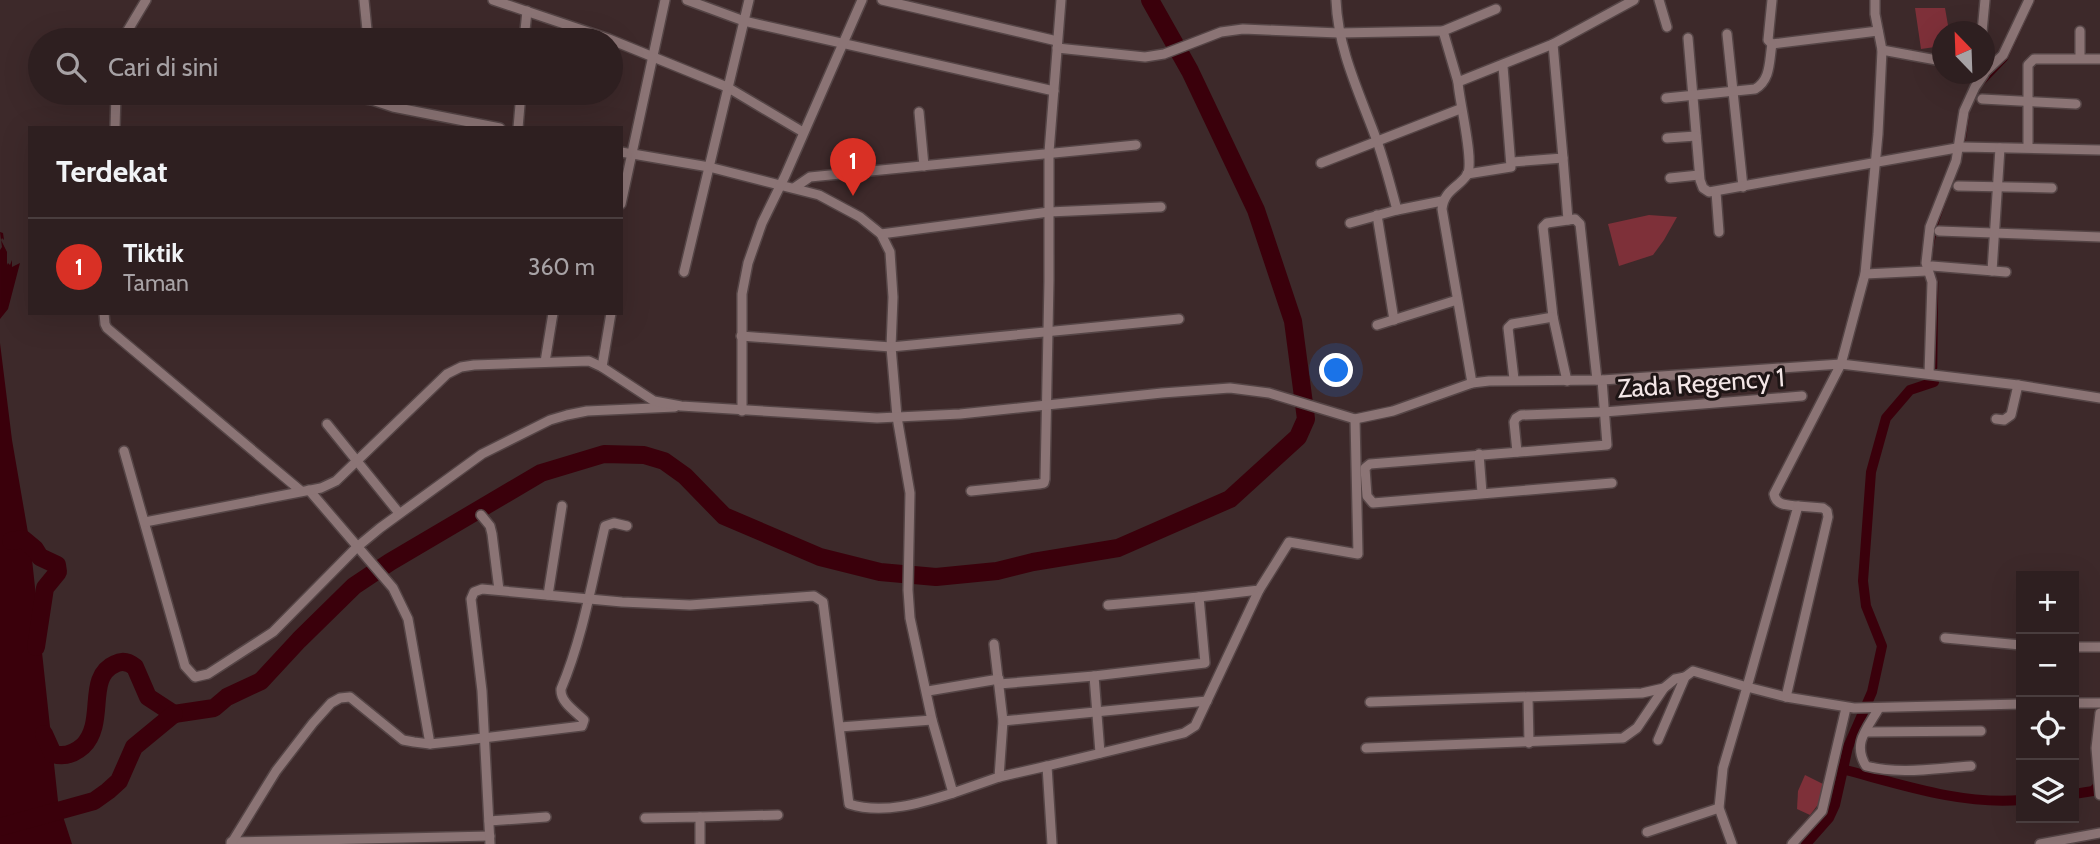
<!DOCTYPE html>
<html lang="id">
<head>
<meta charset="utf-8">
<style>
	body { margin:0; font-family:Cabin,sans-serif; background:#3a2c2d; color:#f1f3f6 }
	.controls { position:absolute; right:21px; bottom:21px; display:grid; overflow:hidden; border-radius:0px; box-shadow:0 7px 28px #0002 }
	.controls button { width:63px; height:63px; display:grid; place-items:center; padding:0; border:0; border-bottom:2px solid #493d3e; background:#2e1f20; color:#f1f3f6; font:35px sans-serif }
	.compass { position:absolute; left:1932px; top:21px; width:63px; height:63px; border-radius:50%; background:#2e1f20; box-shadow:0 7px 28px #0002; rotate:337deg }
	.you { position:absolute; left:1337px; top:371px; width:24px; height:24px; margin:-18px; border:5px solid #fff; border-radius:50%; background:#1a73e8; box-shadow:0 0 0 10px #1a73e833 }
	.badge { display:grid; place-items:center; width:46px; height:46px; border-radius:50%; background:#d93025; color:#fff; font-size:23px; font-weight:700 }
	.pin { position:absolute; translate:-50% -58px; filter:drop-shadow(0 2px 4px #0008) }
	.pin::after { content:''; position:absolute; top:37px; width:24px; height:21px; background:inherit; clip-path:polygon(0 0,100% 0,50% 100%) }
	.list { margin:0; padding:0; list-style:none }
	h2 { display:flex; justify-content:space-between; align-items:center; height:91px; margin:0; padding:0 28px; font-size:30px }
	h2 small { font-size:23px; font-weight:400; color:#a7a2a5 }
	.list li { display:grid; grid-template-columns:46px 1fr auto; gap:21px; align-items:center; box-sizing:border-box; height:98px; padding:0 28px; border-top:2px solid #493d3e }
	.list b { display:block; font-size:26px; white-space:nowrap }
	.list p { margin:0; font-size:23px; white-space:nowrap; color:#a7a2a5 }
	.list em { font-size:23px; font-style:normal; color:#a7a2a5 }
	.icon { flex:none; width:38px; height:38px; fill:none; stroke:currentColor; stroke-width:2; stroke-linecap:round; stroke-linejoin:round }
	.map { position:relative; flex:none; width:2100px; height:844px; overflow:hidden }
	.search { position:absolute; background:#2e1f20; box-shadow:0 7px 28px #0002; left:28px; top:28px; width:595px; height:77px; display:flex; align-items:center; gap:18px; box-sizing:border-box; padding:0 24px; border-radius:38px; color:#a7a2a5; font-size:26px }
	.panel { position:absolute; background:#2e1f20; box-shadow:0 7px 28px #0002; left:28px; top:126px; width:595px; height:189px; border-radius:0px }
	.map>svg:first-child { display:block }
	.green { fill:#7e3039 }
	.water { fill:#3a000b }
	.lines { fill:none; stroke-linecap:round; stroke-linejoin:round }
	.stream { stroke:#3a000b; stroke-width:2.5 }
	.canal { stroke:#3a000b; stroke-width:10 }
	.river { stroke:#3a000b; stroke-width:18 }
	.street-casing { stroke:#554546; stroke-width:12 }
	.street { stroke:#8b7475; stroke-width:9 }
	.labels { text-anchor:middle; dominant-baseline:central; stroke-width:6; stroke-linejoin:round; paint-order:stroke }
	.street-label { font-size:26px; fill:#f3e6e6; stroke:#1e1515 }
</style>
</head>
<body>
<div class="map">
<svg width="2100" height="844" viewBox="0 0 2100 844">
	<rect width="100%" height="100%" fill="#3d292a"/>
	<g class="green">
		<path d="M 1915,8 L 1945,8 L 1949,31 L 1942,32 L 1942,46 L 1921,49 Z"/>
		<path d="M 1649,215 L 1677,217 L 1664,240 L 1653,255 L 1619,266 L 1608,224 Z"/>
		<path d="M 1805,775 L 1823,784 L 1820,802 L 1810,815 L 1797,809 L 1798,791 Z"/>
	</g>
	<g class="water">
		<path d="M 0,232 L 3,233 L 4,240 L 2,238 L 1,240 L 7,252 L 7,265 L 8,263 L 10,265 L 12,260 L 12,267 L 20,263 L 8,309 L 0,319 L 0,250 L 2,247 Z"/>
		<path d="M 0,343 L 12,440 L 31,550 L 58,801 L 72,844 L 0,844 Z"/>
	</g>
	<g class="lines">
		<g class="stream">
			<path d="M 1980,87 L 2006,60 L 2034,0"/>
			<path d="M 1964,144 L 1969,109"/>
			<path d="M 1931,254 L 1937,224 L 1948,193"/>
			<path d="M 1935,277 L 1937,282 L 1936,368"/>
		</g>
		<g class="canal">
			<path d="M 1842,769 C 1900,784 1960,805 2021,800"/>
			<path d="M 2074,794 L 2093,791 L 2097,787"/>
			<path d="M 1806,844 L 1829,818 L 1835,805 L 1848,747 L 1872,692 L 1882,646 L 1866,606 L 1863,581 L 1871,472 L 1886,418 L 1910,390 L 1934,382"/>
		</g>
		<g class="river">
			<path d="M 11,541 L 23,539 L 35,549 L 40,557 L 57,565 L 58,572 L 45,588 L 36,647"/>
			<path d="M 174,714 L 214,708 L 227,697 L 261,681 L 299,640 L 354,586 L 390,562 L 541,473 L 604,454 L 644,455 L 664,461 L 685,476 L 724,516 L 820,557 L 880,572 L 936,577 L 997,571 L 1033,562 L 1118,548 L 1230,499 L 1298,437 L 1306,419 L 1293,321 L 1256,210 L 1190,71 L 1150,0"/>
			<path d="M 44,734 L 53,754 C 64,757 74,754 83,746 C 107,722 85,677 115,664 C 122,660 129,662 135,667 L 148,697 L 174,714"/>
			<path d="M 0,827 L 94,801 L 108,791 L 119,781 L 134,747 L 174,714"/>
		</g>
		<defs>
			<g id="street">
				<path d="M 364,0 L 368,40"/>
				<path d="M 493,0 L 609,39 L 727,87 L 803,132"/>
				<path d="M 687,0 L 744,21 L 1054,91"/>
				<path d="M 882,0 L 1057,41"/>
				<path d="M 1336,0 C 1338,51 1360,94 1377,141 C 1385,164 1391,187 1397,210 L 1442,201"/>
				<path d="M 1659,0 L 1667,27"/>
				<path d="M 1772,0 L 1768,40 L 1772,44 L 1878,31"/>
				<path d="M 1875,0 L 1875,14 L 1882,50"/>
				<path d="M 1496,9 L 1443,31 L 1458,82 L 1553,44 L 1634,0"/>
				<path d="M 2080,31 L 2080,58"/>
				<path d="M 1982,32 L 1985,0"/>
				<path d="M 1727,34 L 1743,187"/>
				<path d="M 1688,38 L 1700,180 L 1703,188 L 1709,192 L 1962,147 L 2100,150"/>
				<path d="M 122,40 L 146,0"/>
				<path d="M 524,40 L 527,11"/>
				<path d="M 1057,48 L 1145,57 L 1164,54 L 1221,32 L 1243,29 L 1339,33 L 1443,31"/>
				<path d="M 1942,61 L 1882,50 L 1878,134 L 1865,274 L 1841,364 L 1774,494 C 1776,506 1788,505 1798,506 L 1747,687 L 1786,697 L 1854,708 L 2021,704"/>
				<path d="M 1984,73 L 2003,55 L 2029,0"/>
				<path d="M 1458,82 C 1459,101 1475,163 1467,175 C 1458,188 1444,190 1442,209 L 1472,383"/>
				<path d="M 326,93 L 372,100"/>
				<path d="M 373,93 L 372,100 L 393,107 L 500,128"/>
				<path d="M 1666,98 L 1755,89 C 1771,80 1769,61 1772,44"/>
				<path d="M 1982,99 L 2076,104"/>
				<path d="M 919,112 L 924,166"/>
				<path d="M 115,128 L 116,93"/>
				<path d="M 518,128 L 521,93"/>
				<path d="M 1667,138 L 1696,136"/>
				<path d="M 2028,147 L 2028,65 L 2034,59 L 2100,59"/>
				<path d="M 621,152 L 709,167 L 819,195 L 860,217 L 881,234 L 890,252 L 893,297 L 891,347 L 897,417 L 910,493 L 908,590 L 910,618 L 932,720 L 953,793 L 999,777 L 1003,721 L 994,644"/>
				<path d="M 1563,158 L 1568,220 L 1547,223 L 1543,227 L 1553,317 L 1567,381"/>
				<path d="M 1512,162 L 1563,158 L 1553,44"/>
				<path d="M 1321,163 L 1460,109"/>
				<path d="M 1467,174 L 1511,167 L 1503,66"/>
				<path d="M 1670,178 L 1699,175"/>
				<path d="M 1958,186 L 2052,188"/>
				<path d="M 794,188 L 810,177 L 820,176 L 1136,145"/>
				<path d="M 1716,192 L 1719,232"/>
				<path d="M 621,204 L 665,0"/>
				<path d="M 1377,215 L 1394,320"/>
				<path d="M 1568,220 L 1575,219 L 1580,224 L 1597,380"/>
				<path d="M 1350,223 L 1397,210"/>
				<path d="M 1939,231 L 2100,237"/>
				<path d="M 881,234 L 1049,212 L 1161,207"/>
				<path d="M 1932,266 L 2006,272"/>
				<path d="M 1992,271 L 2000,148"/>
				<path d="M 684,272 L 749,0"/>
				<path d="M 1865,274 L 1927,271"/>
				<path d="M 104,313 L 105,324 L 107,328 L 301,491"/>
				<path d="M 1377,325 L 1457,300"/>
				<path d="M 741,336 L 891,347 L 1179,319"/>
				<path d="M 545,362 L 553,313"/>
				<path d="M 602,367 L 611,313"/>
				<path d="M 1929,374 L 1932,282 L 1926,263 L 1930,227 L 1956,161 L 1964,111 L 1975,87 L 1984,74"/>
				<path d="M 1514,379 L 1508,328 L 1512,324 L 1553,317"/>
				<path d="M 1602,380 L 1607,445 L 1370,464 L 1365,468 L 1367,496 L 1373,503 L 1612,483"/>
				<path d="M 742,411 L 742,294 L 748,263 L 762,223 L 785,176 L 862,0"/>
				<path d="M 1996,419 L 2004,420 L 2011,415 L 2018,385"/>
				<path d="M 327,424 L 399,513"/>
				<path d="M 124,451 L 185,666 L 195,677 L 208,674 L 273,632 L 357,547 L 380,528 L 482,454 L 550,420 L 567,415 L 587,411 L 675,407"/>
				<path d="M 1517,452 L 1514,422 L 1516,418 L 1521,415 L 1604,412 L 1802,396"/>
				<path d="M 1479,454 L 1482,493"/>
				<path d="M 309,490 L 393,588 L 408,619 L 430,744"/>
				<path d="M 971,491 L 1039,484 L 1044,483 L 1045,479 L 1049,281 L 1049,152 L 1061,0"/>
				<path d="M 481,515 L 490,526 L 492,534 L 499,590"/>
				<path d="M 145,522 L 321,488 L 336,481 L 447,374 L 461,367 L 474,365 L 589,361 L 602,367 L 654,401 L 681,406 L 877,418 L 960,414 L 1162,393 L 1230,388 L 1269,393 L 1355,419 L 1393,411 L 1472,383 L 1489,381 L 1602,380 L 1841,364 L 2018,385 L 2100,398"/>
				<path d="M 548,595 L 562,506"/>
				<path d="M 1108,605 L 1199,597"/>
				<path d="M 1945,638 L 2021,645"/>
				<path d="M 2074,647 L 2100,647"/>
				<path d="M 999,684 L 1094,676"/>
				<path d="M 928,691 L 999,679"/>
				<path d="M 1528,697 L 1529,743"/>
				<path d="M 1786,697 L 1828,517 L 1827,511 L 1823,508 L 1798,506"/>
				<path d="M 1370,702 L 1642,693 L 1664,688 L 1675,679 L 1685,677"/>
				<path d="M 2074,703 L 2100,703"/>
				<path d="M 1879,708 C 1867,729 1852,743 1866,766 C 1900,775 1937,768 1971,766"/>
				<path d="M 2100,713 L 2096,748 L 2100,795"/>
				<path d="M 1003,721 L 1207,701"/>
				<path d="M 840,727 L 932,720"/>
				<path d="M 1866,732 L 1981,731"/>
				<path d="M 1658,740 L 1685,677 L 1693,671 L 1747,687 L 1723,768 L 1719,808 L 1732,844"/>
				<path d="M 1366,748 L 1623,738 L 1637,728 L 1664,688"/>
				<path d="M 1100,753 L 1094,676 L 1205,663 L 1199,597 L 1259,590 L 1289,542 L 1358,554 L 1355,419"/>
				<path d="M 1047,766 L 1184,733 L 1195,726 L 1259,590"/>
				<path d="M 999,777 L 1047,766 L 1052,844"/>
				<path d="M 700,817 L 778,815"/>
				<path d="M 645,818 L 700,817 L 700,844"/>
				<path d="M 489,821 L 546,817"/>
				<path d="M 1647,832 L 1719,808"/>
				<path d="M 231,842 L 490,836"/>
				<path d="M 231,844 L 276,771 L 313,723 L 331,703 L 340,698 L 350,697 L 403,740 L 414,742 L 430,744 L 458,741 L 582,726 L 584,720 C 575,711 560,702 561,689 C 583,637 592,581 605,526 L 614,523 L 627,526"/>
				<path d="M 490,844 L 482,691 L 471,599 L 474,592 L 482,589 L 622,602 L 690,605 L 814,596 L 823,602 L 849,804 C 883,815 921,803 953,793"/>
				<path d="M 1792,844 L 1822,811 L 1846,708"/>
				<path d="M 2040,844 L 2100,833"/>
			</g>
		</defs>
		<use href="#street" class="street-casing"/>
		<use href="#street" class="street"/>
	</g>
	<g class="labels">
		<g class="street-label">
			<text transform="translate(1701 383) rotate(-4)">Zada Regency 1</text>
		</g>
	</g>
</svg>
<div class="controls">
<button>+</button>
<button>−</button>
<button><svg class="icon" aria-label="locate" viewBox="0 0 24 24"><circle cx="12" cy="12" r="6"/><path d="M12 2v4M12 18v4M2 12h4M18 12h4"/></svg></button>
<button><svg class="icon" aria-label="layers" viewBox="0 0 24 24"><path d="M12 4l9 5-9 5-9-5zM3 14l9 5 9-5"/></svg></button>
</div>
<svg class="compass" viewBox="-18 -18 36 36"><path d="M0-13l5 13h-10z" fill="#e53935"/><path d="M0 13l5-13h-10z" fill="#a7a2a5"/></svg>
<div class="you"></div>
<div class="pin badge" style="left:853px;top:196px">1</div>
<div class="search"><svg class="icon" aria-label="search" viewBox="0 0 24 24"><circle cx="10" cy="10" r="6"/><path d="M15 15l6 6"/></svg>Cari di sini</div>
<section class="panel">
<h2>Terdekat<small></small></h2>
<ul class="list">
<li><span class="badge">1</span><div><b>Tiktik</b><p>Taman</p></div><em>360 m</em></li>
</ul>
</section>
</div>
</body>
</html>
